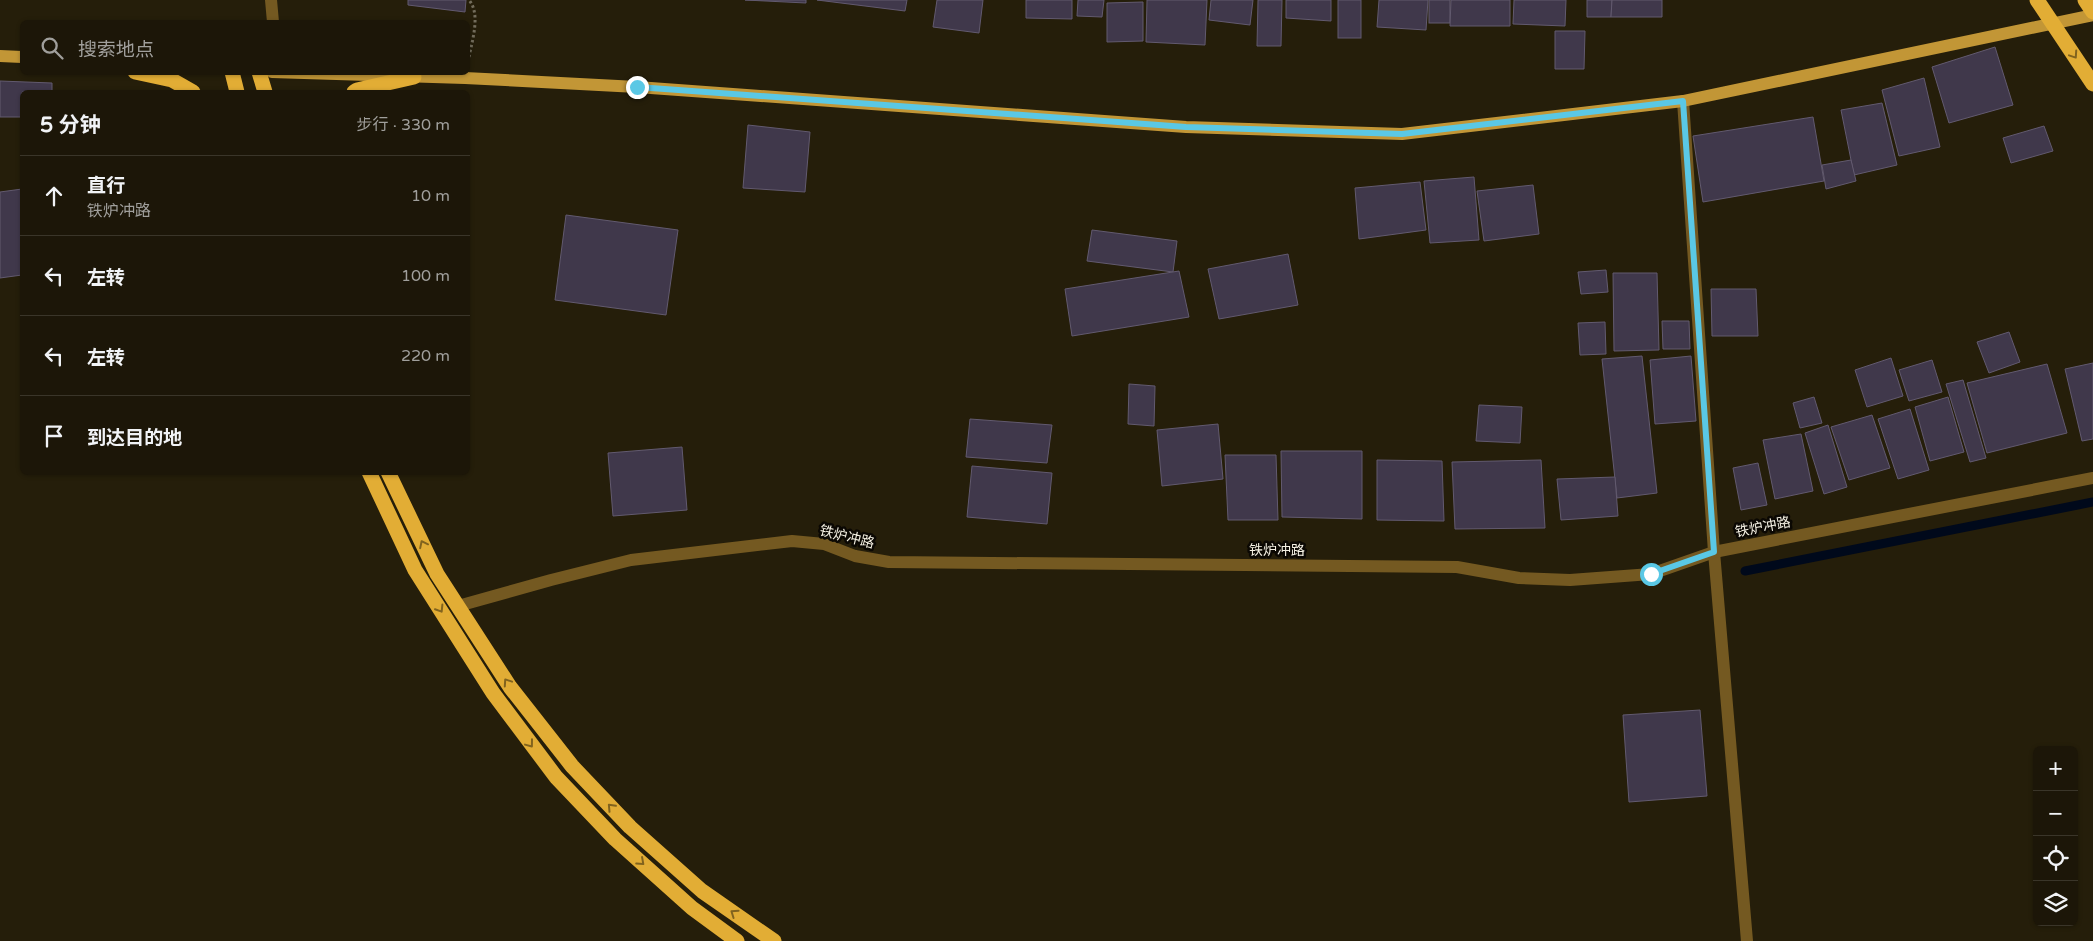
<!DOCTYPE html>
<html lang="zh">
<head>
<meta charset="utf-8">
<style>
	body { margin:0; font-family:"Varela Round","Noto Sans SC",sans-serif; background:#292316; color:#f1f3f6 }
	.controls { position:absolute; right:15px; bottom:15px; display:grid; overflow:hidden; border-radius:8px; box-shadow:0 1px 4px #0004 }
	.controls button { width:45px; height:45px; display:grid; place-items:center; padding:0; border:0; border-bottom:1px solid #3a3529; background:#1c1608; color:#f1f3f6; font:25px sans-serif }
	.stop { position:absolute; width:15px; height:15px; margin:-11px; border:4px solid #5ac8e5; border-radius:50%; background:#fff }
	.stop.end { background:#5ac8e5; border-color:#fff; box-shadow:0 1px 5px #0008 }
	.list { margin:0; padding:0; list-style:none }
	h2 { display:flex; justify-content:space-between; align-items:center; height:65px; margin:0; padding:0 20px; font-size:21px }
	h2 small { font-size:16px; font-weight:400; color:#a09f9c }
	.list li { display:grid; grid-template-columns:32px 1fr auto; gap:15px; align-items:center; box-sizing:border-box; height:80px; padding:0 20px; border-top:1px solid #3a3529 }
	.list b { display:block; font-size:19px; white-space:nowrap }
	.list p { margin:0; font-size:16px; white-space:nowrap; color:#a09f9c }
	.list em { font-size:16px; font-style:normal; color:#a09f9c }
	.icon { flex:none; width:28px; height:28px; fill:none; stroke:currentColor; stroke-width:2; stroke-linecap:round; stroke-linejoin:round }
	.map { position:relative; flex:none; width:2093px; height:941px; overflow:hidden }
	.search { position:absolute; background:#1c1608; box-shadow:0 1px 4px #0004; left:20px; top:20px; width:450px; height:55px; display:flex; align-items:center; gap:12px; box-sizing:border-box; padding:0 18px; border-radius:8px; color:#a09f9c; font-size:19px }
	.panel { position:absolute; background:#1c1608; box-shadow:0 1px 4px #0004; left:20px; top:90px; width:450px; height:385px; border-radius:8px }
	.map>svg:first-child { display:block }
	.lines { fill:none; stroke-linecap:round; stroke-linejoin:round }
	.stream { stroke:#00091b; stroke-width:9 }
	.building { fill:#40384b; stroke:#625a6f }
	.path { stroke:#736d5c; stroke-width:3; stroke-dasharray:2.5 2.5; stroke-linecap:butt }
	.minor { stroke:#745921; stroke-width:12 }
	.major { stroke:#c29636; stroke-width:12 }
	.highway { stroke:#e2ad35; stroke-width:15 }
	.highway-bridge { stroke:#e2ad35; stroke-width:15 }
	.oneway { stroke:#81631e }
	.route { stroke:#5ac8e5; stroke-width:6 }
	.labels { text-anchor:middle; dominant-baseline:central; stroke-width:5; stroke-linejoin:round; paint-order:stroke }
	.street-label { font-size:14px; fill:#f5f1e4; stroke:#0b0803 }
</style>
</head>
<body>
<div class="map">
<svg width="2093" height="941" viewBox="0 0 2093 941">
	<rect width="100%" height="100%" fill="#251e0a"/>
	<g class="lines">
		<path class="stream" d="M 1745,571 L 2093,502"/>
	</g>
	<g class="building">
		<path d="M 408,0 L 466,0 L 465,12 L 408,5 Z"/>
		<path d="M 745,0 L 806,0 L 806,3 Z"/>
		<path d="M 817,0 L 907,0 L 905,11 Z"/>
		<path d="M 937,0 L 983,0 L 979,33 L 933,27 Z"/>
		<path d="M 1026,0 L 1072,0 L 1072,19 L 1026,18 Z"/>
		<path d="M 1078,0 L 1104,0 L 1102,17 L 1077,16 Z"/>
		<path d="M 1147,0 L 1207,0 L 1205,45 L 1146,42 Z"/>
		<path d="M 1211,0 L 1253,0 L 1250,25 L 1209,20 Z"/>
		<path d="M 1258,0 L 1282,0 L 1281,46 L 1257,46 Z"/>
		<path d="M 1286,0 L 1331,0 L 1331,21 L 1286,18 Z"/>
		<rect x="1338" y="0" width="23" height="38"/>
		<path d="M 1379,0 L 1428,0 L 1426,30 L 1377,27 Z"/>
		<rect x="1429" y="0" width="21" height="23"/>
		<path d="M 1451,0 L 1510,0 L 1510,26 L 1450,26 Z"/>
		<path d="M 1514,0 L 1566,0 L 1565,26 L 1513,24 Z"/>
		<path d="M 1587,0 L 1612,0 L 1611,17 L 1587,17 Z"/>
		<path d="M 1612,0 L 1662,0 L 1662,17 L 1611,17 Z"/>
		<path d="M 1143,2 L 1143,41 L 1107,42 L 1107,3 Z"/>
		<path d="M 1555,31 L 1585,31 L 1584,69 L 1555,69 Z"/>
		<path d="M 1995,47 L 2013,105 L 1949,123 L 1932,67 Z"/>
		<path d="M 1924,78 L 1940,147 L 1899,156 L 1882,90 Z"/>
		<path d="M 0,81 L 52,83 L 52,92 L 22,92 L 22,117 L 0,117 Z"/>
		<path d="M 1882,103 L 1897,165 L 1854,175 L 1841,110 Z"/>
		<path d="M 1813,117 L 1824,181 L 1703,202 L 1693,136 Z"/>
		<path d="M 748,125 L 810,132 L 805,192 L 743,188 Z"/>
		<path d="M 2044,126 L 2053,151 L 2011,163 L 2003,138 Z"/>
		<path d="M 1851,160 L 1856,181 L 1826,189 L 1822,165 Z"/>
		<path d="M 1474,177 L 1479,240 L 1430,243 L 1424,181 Z"/>
		<path d="M 1420,182 L 1426,230 L 1359,239 L 1355,188 Z"/>
		<path d="M 1533,185 L 1539,234 L 1484,241 L 1477,191 Z"/>
		<path d="M 22,189 L 22,275 L 0,278 L 0,192 Z"/>
		<path d="M 566,215 L 678,230 L 666,315 L 555,300 Z"/>
		<path d="M 1092,230 L 1177,241 L 1173,272 L 1087,261 Z"/>
		<path d="M 1288,254 L 1298,305 L 1219,319 L 1208,269 Z"/>
		<path d="M 1606,270 L 1608,292 L 1581,294 L 1578,272 Z"/>
		<path d="M 1179,271 L 1189,317 L 1072,336 L 1065,289 Z"/>
		<path d="M 1613,273 L 1657,273 L 1659,350 L 1614,351 Z"/>
		<path d="M 1711,289 L 1756,289 L 1758,336 L 1712,336 Z"/>
		<path d="M 1662,321 L 1689,321 L 1690,349 L 1663,349 Z"/>
		<path d="M 1605,322 L 1606,354 L 1580,355 L 1578,323 Z"/>
		<path d="M 2009,332 L 2020,362 L 1989,373 L 1977,342 Z"/>
		<path d="M 1642,356 L 1657,493 L 1617,498 L 1602,359 Z"/>
		<path d="M 1691,356 L 1696,421 L 1655,424 L 1650,360 Z"/>
		<path d="M 1891,358 L 1903,396 L 1867,407 L 1855,370 Z"/>
		<path d="M 1932,360 L 1942,392 L 1909,401 L 1899,370 Z"/>
		<path d="M 2093,363 L 2093,439 L 2082,441 L 2065,369 Z"/>
		<path d="M 2047,364 L 2067,433 L 1987,453 L 1967,383 Z"/>
		<path d="M 1963,380 L 1986,458 L 1970,462 L 1946,384 Z"/>
		<path d="M 1129,384 L 1155,386 L 1154,426 L 1128,424 Z"/>
		<path d="M 1814,397 L 1822,423 L 1800,428 L 1793,403 Z"/>
		<path d="M 1948,397 L 1964,452 L 1930,461 L 1915,407 Z"/>
		<path d="M 1479,405 L 1522,407 L 1520,443 L 1476,441 Z"/>
		<path d="M 1910,409 L 1929,470 L 1898,479 L 1878,419 Z"/>
		<path d="M 1872,415 L 1890,468 L 1849,480 L 1831,427 Z"/>
		<path d="M 970,419 L 1052,425 L 1047,463 L 966,457 Z"/>
		<path d="M 1218,424 L 1223,479 L 1162,486 L 1157,430 Z"/>
		<path d="M 1828,425 L 1847,487 L 1824,494 L 1805,433 Z"/>
		<path d="M 1801,434 L 1813,491 L 1775,499 L 1763,440 Z"/>
		<path d="M 682,447 L 687,510 L 613,516 L 608,453 Z"/>
		<path d="M 1281,451 L 1362,451 L 1362,519 L 1282,517 Z"/>
		<path d="M 1225,455 L 1276,455 L 1278,520 L 1228,520 Z"/>
		<path d="M 1377,460 L 1442,461 L 1444,521 L 1377,520 Z"/>
		<path d="M 1541,460 L 1545,528 L 1455,529 L 1452,462 Z"/>
		<path d="M 1758,463 L 1767,505 L 1741,510 L 1733,468 Z"/>
		<path d="M 972,466 L 1052,473 L 1047,524 L 967,517 Z"/>
		<path d="M 1615,477 L 1618,516 L 1561,520 L 1557,479 Z"/>
		<path d="M 1700,710 L 1707,796 L 1629,802 L 1623,715 Z"/>
	</g>
	<g class="lines">
		<path class="path" d="M 469,57 C 472,41 481,14 469,0"/>
		<g class="minor">
			<path d="M 271,0 L 273,22"/>
			<path d="M 1683,101 L 1714,552 L 1747,941"/>
			<path d="M 458,606 L 551,580 L 631,560 L 792,541 L 824,544 L 855,556 L 889,562 L 1457,567 L 1519,578 L 1570,580 L 1651,574 L 1714,552 L 2093,478"/>
		</g>
		<g class="major">
			<path d="M 0,56 L 22,57"/>
			<path d="M 272,72 L 465,78 L 637,87 L 1186,127 L 1402,134 L 1683,101 L 2093,15"/>
		</g>
		<g class="highway">
			<path d="M 2085,0 L 2093,12"/>
			<path d="M 135,72 L 172,80 L 193,92"/>
			<path d="M 232,72 L 237,92"/>
			<path d="M 259,72 L 265,92"/>
			<path d="M 354,92 L 357,90 L 414,77"/>
			<path d="M 369,472 L 415,570 L 493,693 L 556,777 L 615,839 L 692,908 L 737,941"/>
			<path d="M 388,472 L 437,574 L 510,687 L 572,766 L 630,827 L 702,891 L 774,941"/>
		</g>
		<path class="highway-bridge" d="M 2037,0 L 2093,84"/>
	</g>
	<defs><path id="oneway-chevron" d="M-2-3.5L2.5 0L-2 3.5" fill="none" stroke-width="1.6" stroke-linecap="round" stroke-linejoin="round" transform="scale(1.25)"/></defs>
	<g class="oneway">
		<use href="#oneway-chevron" transform="translate(2074 55) rotate(56)"/>
		<use href="#oneway-chevron" transform="translate(423 544) rotate(-116)"/>
		<use href="#oneway-chevron" transform="translate(440 609) rotate(58)"/>
		<use href="#oneway-chevron" transform="translate(507 682) rotate(-124)"/>
		<use href="#oneway-chevron" transform="translate(530 744) rotate(53)"/>
		<use href="#oneway-chevron" transform="translate(611 807) rotate(-133)"/>
		<use href="#oneway-chevron" transform="translate(641 862) rotate(42)"/>
		<use href="#oneway-chevron" transform="translate(734 913) rotate(-145)"/>
	</g>
	<g class="lines">
		<path class="route" d="M 637,87 L 1186,127 L 1402,134 L 1683,101 L 1714,552 L 1651,574"/>
	</g>
	<g class="labels">
		<g class="street-label">
			<text transform="translate(1763 527) rotate(-11)">铁炉冲路</text>
			<text transform="translate(847 537) rotate(14)">铁炉冲路</text>
			<text x="1277" y="550">铁炉冲路</text>
		</g>
	</g>
</svg>
<div class="controls">
<button>+</button>
<button>−</button>
<button><svg class="icon" aria-label="locate" viewBox="0 0 24 24"><circle cx="12" cy="12" r="6"/><path d="M12 2v4M12 18v4M2 12h4M18 12h4"/></svg></button>
<button><svg class="icon" aria-label="layers" viewBox="0 0 24 24"><path d="M12 4l9 5-9 5-9-5zM3 14l9 5 9-5"/></svg></button>
</div>
<div class="stop" style="left:1651px;top:574px"></div>
<div class="stop end" style="left:637px;top:87px"></div>
<div class="search"><svg class="icon" aria-label="search" viewBox="0 0 24 24"><circle cx="10" cy="10" r="6"/><path d="M15 15l6 6"/></svg>搜索地点</div>
<section class="panel">
<h2>5 分钟<small>步行 · 330 m</small></h2>
<ul class="list">
<li><svg class="icon" aria-label="ahead" viewBox="0 0 24 24"><path d="M12 20V5M6 11l6-6 6 6"/></svg><div><b>直行</b><p>铁炉冲路</p></div><em>10 m</em></li>
<li><svg class="icon" aria-label="left" viewBox="0 0 24 24"><path d="M17 20v-9H6M10 6l-5 5 5 5"/></svg><div><b>左转</b></div><em>100 m</em></li>
<li><svg class="icon" aria-label="left" viewBox="0 0 24 24"><path d="M17 20v-9H6M10 6l-5 5 5 5"/></svg><div><b>左转</b></div><em>220 m</em></li>
<li><svg class="icon" aria-label="arrive" viewBox="0 0 24 24"><path d="M6 21V4h12l-3 4 3 4H6"/></svg><div><b>到达目的地</b></div></li>
</ul>
</section>
</div>
</body>
</html>
